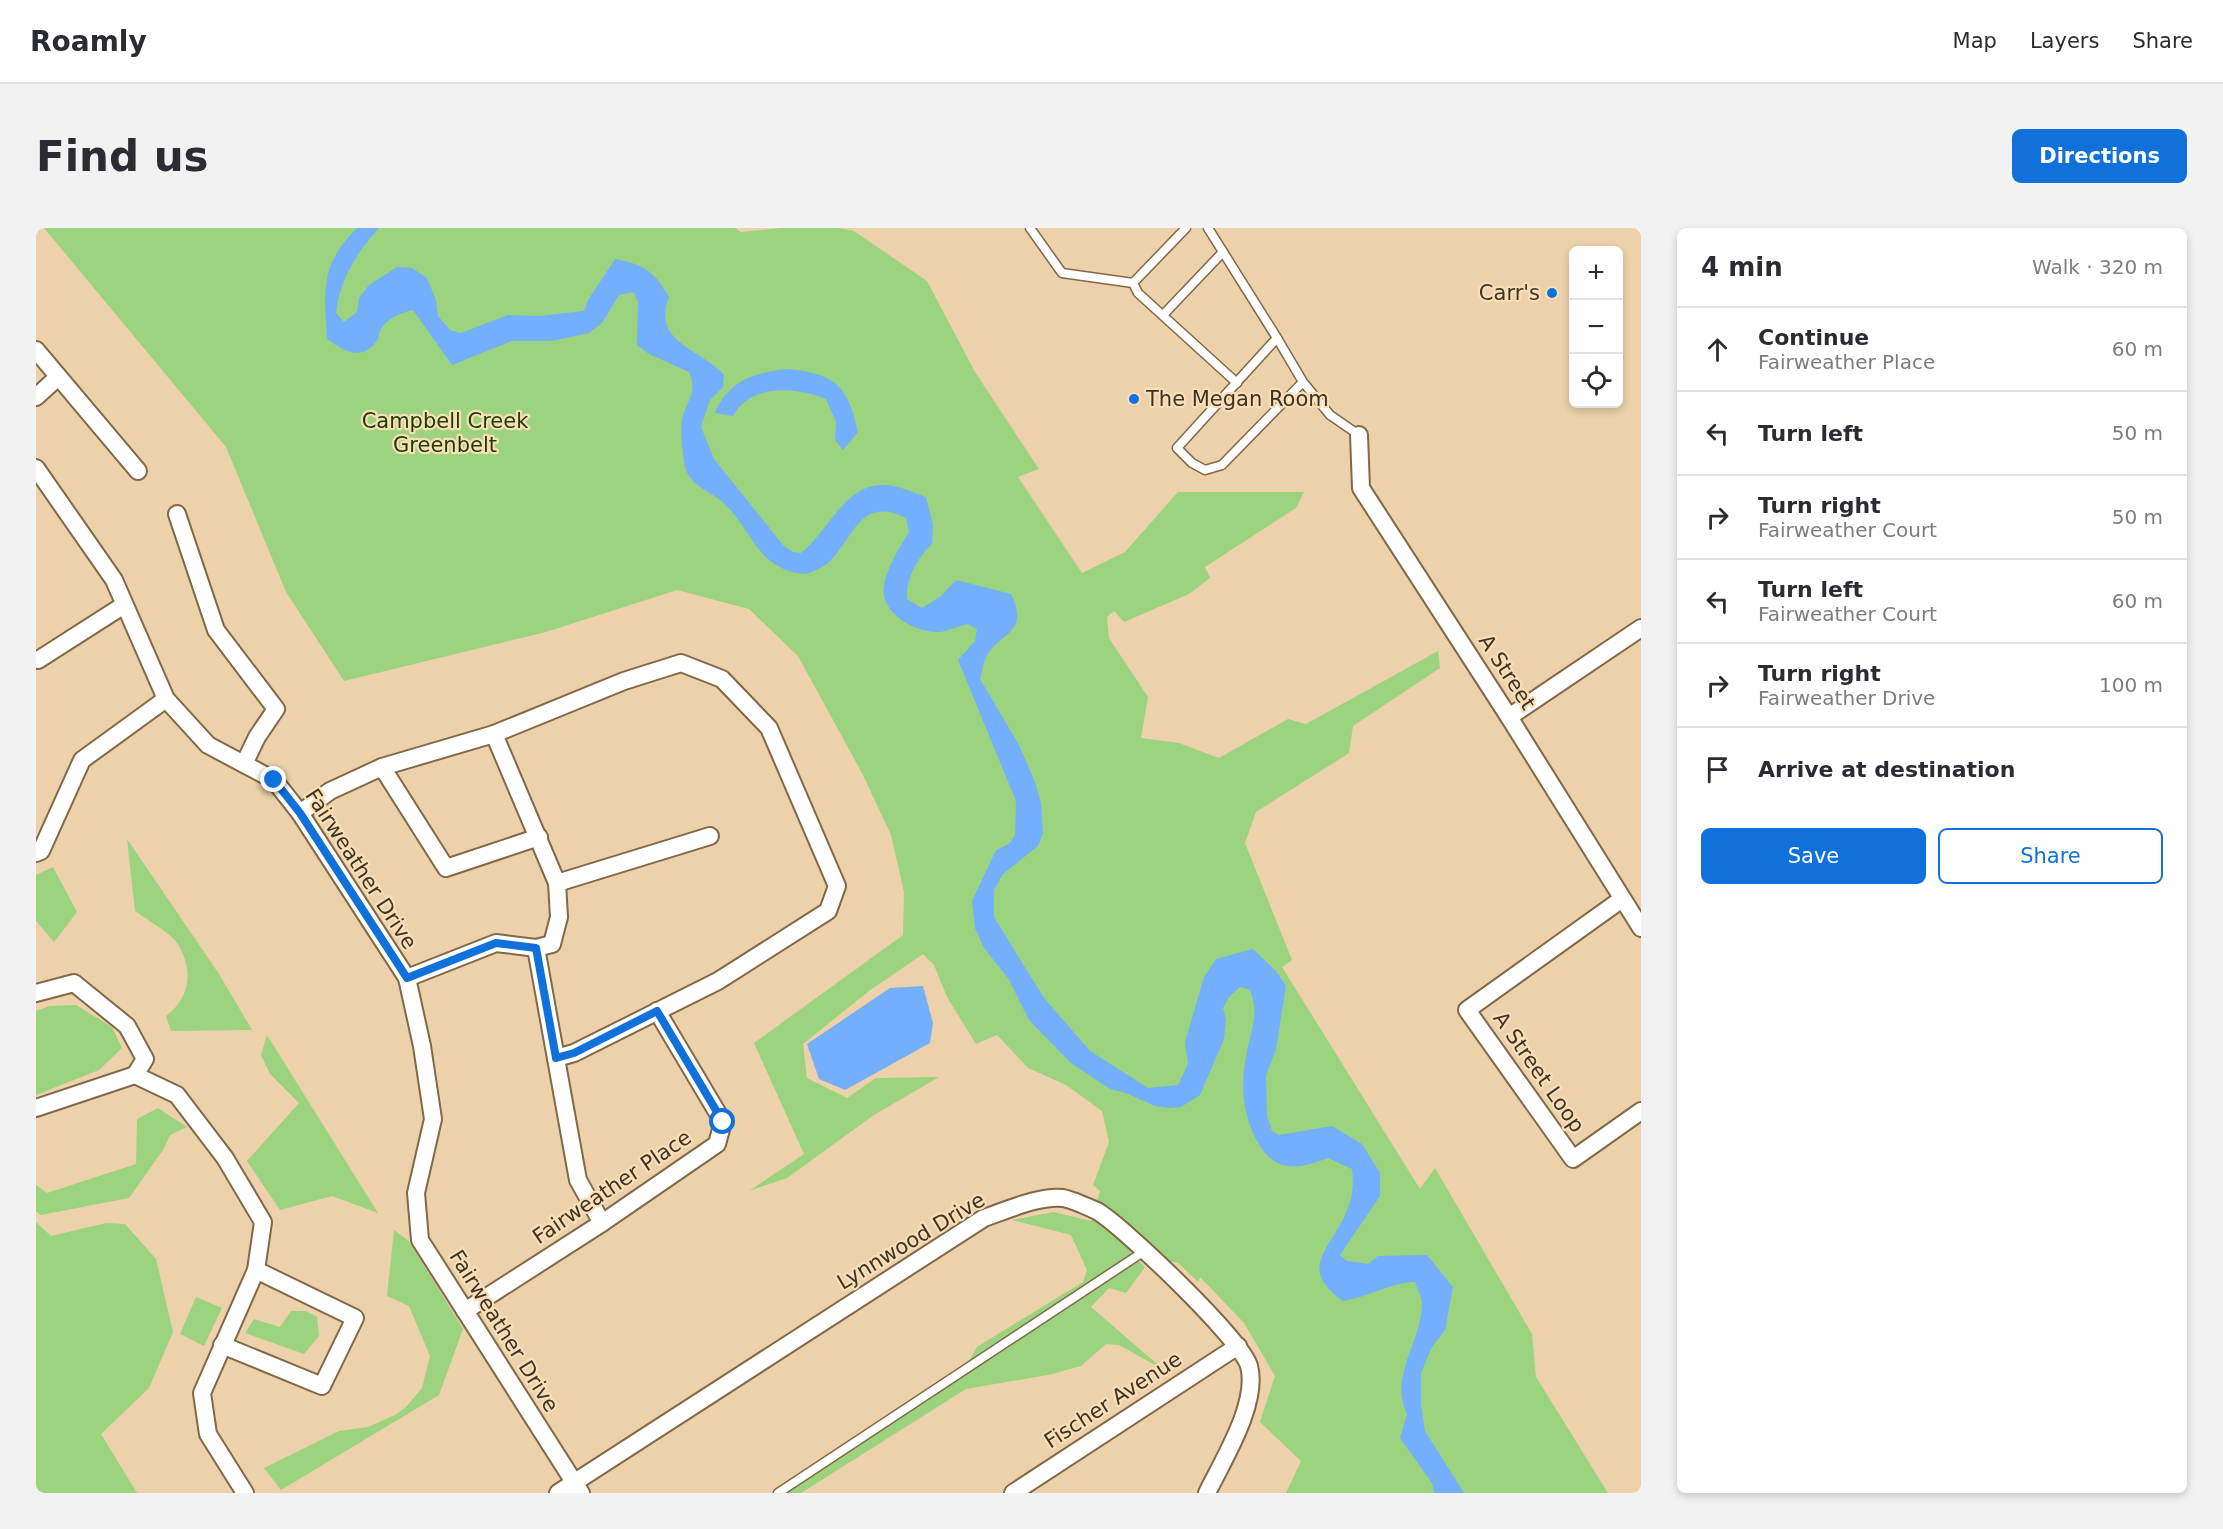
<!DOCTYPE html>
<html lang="en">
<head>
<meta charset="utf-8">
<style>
	body { margin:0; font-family:"DejaVu Sans",sans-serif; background:#f2f2f3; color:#2b2b33 }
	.controls { position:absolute; right:18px; top:18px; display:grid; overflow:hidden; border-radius:9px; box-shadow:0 3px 9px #0003 }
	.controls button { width:54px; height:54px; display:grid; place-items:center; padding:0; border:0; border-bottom:2px solid #e1e1e2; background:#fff; color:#2b2b33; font:30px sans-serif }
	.stop { position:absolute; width:18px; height:18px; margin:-14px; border:4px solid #1171da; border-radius:50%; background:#fff }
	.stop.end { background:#1171da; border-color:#fff; box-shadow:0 2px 6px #0008 }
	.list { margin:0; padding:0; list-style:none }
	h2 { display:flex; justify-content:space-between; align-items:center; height:78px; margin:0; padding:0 24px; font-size:26px }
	h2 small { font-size:20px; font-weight:400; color:#7c7c81 }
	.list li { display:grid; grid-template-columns:39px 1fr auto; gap:18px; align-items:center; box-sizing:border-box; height:84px; padding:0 24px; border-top:2px solid #e1e1e2 }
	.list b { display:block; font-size:22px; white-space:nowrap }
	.list p { margin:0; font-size:20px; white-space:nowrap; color:#7c7c81 }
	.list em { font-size:20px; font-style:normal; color:#7c7c81 }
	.actions { display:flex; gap:12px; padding:18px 24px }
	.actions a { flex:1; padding:14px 0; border:2px solid #1171da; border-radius:9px; text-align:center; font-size:21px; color:#1171da }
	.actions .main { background:#1171da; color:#fff }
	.icon { flex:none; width:33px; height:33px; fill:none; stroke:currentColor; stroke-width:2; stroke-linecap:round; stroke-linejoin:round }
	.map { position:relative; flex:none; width:1605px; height:1265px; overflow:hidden; border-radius:9px }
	header { display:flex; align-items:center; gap:36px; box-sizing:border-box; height:84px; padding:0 30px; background:#fff; border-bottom:2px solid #e1e1e2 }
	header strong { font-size:28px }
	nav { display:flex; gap:33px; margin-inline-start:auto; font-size:21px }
	.intro { display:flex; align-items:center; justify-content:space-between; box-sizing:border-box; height:144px; padding:0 36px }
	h1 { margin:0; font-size:42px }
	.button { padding:15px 27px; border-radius:9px; background:#1171da; color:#fff; font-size:21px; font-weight:700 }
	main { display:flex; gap:36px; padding:0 36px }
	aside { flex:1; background:#fff; border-radius:9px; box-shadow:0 3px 9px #0003 }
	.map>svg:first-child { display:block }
	.green { fill:#9cd37f }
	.water { fill:#73affd }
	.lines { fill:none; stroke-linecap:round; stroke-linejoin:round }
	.service-casing { stroke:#816846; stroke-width:11 }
	.minor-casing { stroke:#816846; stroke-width:20 }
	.service { stroke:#fff; stroke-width:8 }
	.minor { stroke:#fff; stroke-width:16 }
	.route { stroke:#1171da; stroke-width:8 }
	.poi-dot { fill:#1171da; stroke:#fadeb7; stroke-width:2 }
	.labels { text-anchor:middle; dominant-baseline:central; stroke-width:4.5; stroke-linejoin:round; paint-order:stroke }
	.poi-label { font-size:21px; fill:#3e3324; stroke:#fadeb7; text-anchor:end }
	.park-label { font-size:21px; fill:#1b3e00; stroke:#fadeb7 }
	.street-label { font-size:21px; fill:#3e3324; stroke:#fadeb7 }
</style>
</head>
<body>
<header>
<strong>Roamly</strong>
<nav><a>Map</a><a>Layers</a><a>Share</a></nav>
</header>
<div class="intro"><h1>Find us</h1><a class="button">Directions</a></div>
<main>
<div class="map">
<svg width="1605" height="1265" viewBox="0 0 1605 1265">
	<rect width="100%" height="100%" fill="#ecd1ab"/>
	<g class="green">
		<path d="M 8,0 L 699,0 L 705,4 L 745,0 L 803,0 L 818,3 L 891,53 L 939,144 L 1003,241 L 982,249 L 1046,345 L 1089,324 L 1142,264 L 1268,264 L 1260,280 L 1169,339 L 1174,350 L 1153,366 L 1088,394 L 1078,383 L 1071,389 L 1073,410 L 1112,469 L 1105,510 L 1143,515 L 1183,530 L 1252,491 L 1270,496 L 1402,423 L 1404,440 L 1317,498 L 1313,525 L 1220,584 L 1209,615 L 1256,732 L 1246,739 L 1384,961 L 1399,940 L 1496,1106 L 1500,1149 L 1572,1265 L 1250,1265 L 1265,1233 L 1224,1194 L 1239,1148 L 1208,1095 L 1164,1049 L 1162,1054 L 1142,1035 L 1093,1024 L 1109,1039 L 1090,1065 L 1073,1060 L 1055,1079 L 1128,1142 L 1083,1117 L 1070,1116 L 1045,1138 L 1012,1147 L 930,1161 L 765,1265 L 750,1265 L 923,1150 L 941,1119 L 1047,1054 L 1051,1042 L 1035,1007 L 976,992 L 1018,984 L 1055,993 L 1064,963 L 1057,957 L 1073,914 L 1066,883 L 1030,857 L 992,840 L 961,807 L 940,816 L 911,769 L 898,737 L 887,726 L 833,763 L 767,816 L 771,850 L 811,870 L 840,850 L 903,849 L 838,887 L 751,950 L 713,963 L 768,926 L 718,815 L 867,707 L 868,664 L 855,607 L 827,547 L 762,428 L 713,381 L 641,362 L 510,404 L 308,453 L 250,364 L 190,219 Z"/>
		<path d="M 91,611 L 183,746 L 216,802 L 135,803 L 130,788 C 153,771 158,744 143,718 C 138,707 110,691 99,683 Z"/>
		<path d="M 17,639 L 41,684 L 18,714 L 0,693 L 0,647 Z"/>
		<path d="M 40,777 L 76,799 L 86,820 L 63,842 L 0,867 L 0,783 L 13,778 Z"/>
		<path d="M 231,807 L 342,985 L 296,968 L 244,982 L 211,933 L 263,875 L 234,846 L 225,827 Z"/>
		<path d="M 122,880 L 151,899 L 134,907 L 127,922 L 93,970 L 5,987 L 0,983 L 0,957 L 11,965 L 100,936 L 101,891 Z"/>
		<path d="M 0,994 L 15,1008 L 70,995 L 89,996 L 120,1031 L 137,1104 L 113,1160 L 65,1206 L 101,1265 L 0,1265 Z"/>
		<path d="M 358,1002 L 373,1013 L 427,1101 L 403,1167 L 245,1262 L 228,1240 L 303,1203 L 332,1199 L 359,1187 L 370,1179 L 386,1160 L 394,1128 L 373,1078 L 351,1068 Z"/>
		<path d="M 160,1069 L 186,1080 L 168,1118 L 144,1106 Z"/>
		<path d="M 255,1083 L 270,1083 L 281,1089 L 283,1108 L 268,1126 L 209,1105 L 218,1091 L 244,1099 Z"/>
	</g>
	<g class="water">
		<path d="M 321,0 L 343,0 C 320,25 304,52 300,85 L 308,94 L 321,84 L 323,70 L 333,57 L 361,39 L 376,40 L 391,50 L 400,72 L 402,88 L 414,102 L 425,105 L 472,87 L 503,88 L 548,83 L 552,72 L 579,31 C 609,37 618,43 633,69 C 615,115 664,120 688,147 L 687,159 L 674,172 L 665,199 L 678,231 L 747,317 L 757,324 L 765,325 C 791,305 808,258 845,257 C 860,256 876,264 890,269 L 897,297 L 896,316 C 881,330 870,351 871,371 L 886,380 L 905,368 L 920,352 L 975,366 C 994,406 965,403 950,429 C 947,435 946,445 944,451 L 983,517 L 999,554 L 1005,575 L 1007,605 L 1002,618 L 967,646 L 958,662 L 958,689 L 1008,770 L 1054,823 L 1112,860 L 1142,857 L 1152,836 L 1149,814 L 1168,749 L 1180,731 L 1217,721 L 1240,743 L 1250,758 L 1240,821 L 1230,848 L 1231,888 L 1236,903 L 1243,907 L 1296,898 L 1326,916 L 1344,945 L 1344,968 L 1304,1027 L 1311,1033 L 1332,1036 L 1342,1028 L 1391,1027 L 1417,1059 L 1409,1102 L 1396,1119 L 1385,1145 L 1385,1177 L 1389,1203 L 1428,1265 L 1398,1265 L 1396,1255 L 1364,1210 L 1371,1186 C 1353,1148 1385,1115 1386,1076 C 1386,1069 1381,1061 1379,1054 C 1353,1055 1333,1069 1307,1073 C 1259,1039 1297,1020 1311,982 C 1317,968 1318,956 1316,941 L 1292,930 C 1266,940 1241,946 1224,918 C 1207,889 1204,862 1210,829 C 1214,803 1224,789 1214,762 L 1204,759 L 1193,769 L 1187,780 L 1190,791 L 1188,811 L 1164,867 L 1145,879 L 1133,880 L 1119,878 L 1090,865 L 1074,861 L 1035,835 L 993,792 L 972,750 L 948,720 L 939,700 L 936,673 L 960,622 L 973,616 L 979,607 L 980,573 L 922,432 L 939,413 L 941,401 L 931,396 C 923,398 912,403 904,404 C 882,405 853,390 848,368 C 844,351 864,318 873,304 L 870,290 C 823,267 818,311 792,335 C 786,340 777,343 771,346 C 719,343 717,299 684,272 C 673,263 655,257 650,242 C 647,234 644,199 646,191 C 651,172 662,164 653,144 L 613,126 L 601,117 L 602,74 L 598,64 L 583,67 L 566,95 L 553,105 L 516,113 L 476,113 L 416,137 L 377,82 C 365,85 351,90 345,101 C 342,105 343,111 340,114 C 324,134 307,122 291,111 C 288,62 284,37 321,0 Z"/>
		<path d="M 752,141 C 800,146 812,158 822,204 L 807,222 L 799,212 L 800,194 L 790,171 C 760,159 715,155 697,188 L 679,185 C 692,152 721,144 752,141 Z"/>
		<path d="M 887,758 L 897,795 L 894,815 L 809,862 L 783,851 L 771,816 L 854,760 Z"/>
	</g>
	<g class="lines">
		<defs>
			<g id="service">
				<path d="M 994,0 L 1026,45 L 1097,55"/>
				<path d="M 1150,0 L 1097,55 L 1102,65 L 1201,155"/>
				<path d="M 1172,0 L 1241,110"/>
				<path d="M 1127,87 L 1187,24"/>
				<path d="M 1267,154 L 1241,110 L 1141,220 L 1156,235 L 1169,242 L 1186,237 L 1267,154 L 1294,187 L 1323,207"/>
				<path d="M 742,1265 L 1110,1022"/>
			</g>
			<g id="minor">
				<path d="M 0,122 L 102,243"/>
				<path d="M 0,169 L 22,149"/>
				<path d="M 1323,207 L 1325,260 L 1473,489 L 1605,700"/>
				<path d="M 0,240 L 78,352 L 130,471 L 172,517 L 238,552 L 264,585 L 371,750 L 386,818 L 397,891 L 380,965 L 384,1012 L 545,1265"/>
				<path d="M 141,286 L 180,402 L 240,481 L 221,509 L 208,536"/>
				<path d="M 2,432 L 88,377"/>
				<path d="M 1473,489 L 1605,400"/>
				<path d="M 458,506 L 521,655 L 523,689 L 516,716 L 500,720"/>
				<path d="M 346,539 L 410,640 L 503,609"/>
				<path d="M 264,585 L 294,563 L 346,539 L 458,506 L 588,453 L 645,435 L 686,451 L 733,500 L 801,658 L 792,683 L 682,753 L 538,825 L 520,830"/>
				<path d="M 0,625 L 5,623 L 46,532 L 130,471"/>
				<path d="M 521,655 L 674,608"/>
				<path d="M 1586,671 L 1431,782 L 1537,931 L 1605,883"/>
				<path d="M 371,750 L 460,715 L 500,720 L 542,952 L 566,995"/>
				<path d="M 0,765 L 38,755 L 91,798 L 109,831 L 99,847"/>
				<path d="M 0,880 L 99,847 L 141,867 L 189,930 L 227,994 L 220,1042 L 166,1165 L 172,1206 L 209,1265"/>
				<path d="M 429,1083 L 566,995 L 681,916 L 687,894 L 621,783"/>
				<path d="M 186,1117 L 286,1158 L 319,1090 L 220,1042"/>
				<path d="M 522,1265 L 948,990 C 969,983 1004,967 1027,970 C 1037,972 1052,979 1061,983 C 1087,998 1206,1112 1213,1138 C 1223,1175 1187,1232 1171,1265"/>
				<path d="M 977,1265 L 1202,1118"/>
			</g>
		</defs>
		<use href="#service" class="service-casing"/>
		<use href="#minor" class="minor-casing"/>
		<use href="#service" class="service"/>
		<use href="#minor" class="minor"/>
	</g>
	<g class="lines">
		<path class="route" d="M 238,552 L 264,585 L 371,750 L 460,715 L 500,720 L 520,830 L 538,825 L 621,783 L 687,894"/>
	</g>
	<g class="poi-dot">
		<circle cx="1516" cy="65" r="6"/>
		<circle cx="1098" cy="171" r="6"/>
	</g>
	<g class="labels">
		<g class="poi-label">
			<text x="1504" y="65">Carr's</text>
			<text x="1110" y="171" text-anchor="start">The Megan Room</text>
		</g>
		<g class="park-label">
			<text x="409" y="193">Campbell Creek<tspan x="409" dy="24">Greenbelt</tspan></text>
		</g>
		<g class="street-label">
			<text transform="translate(1471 444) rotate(57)">A Street</text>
			<text transform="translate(325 641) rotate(57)">Fairweather Drive</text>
			<text transform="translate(1503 844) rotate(55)">A Street Loop</text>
			<text transform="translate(576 959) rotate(-34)">Fairweather Place</text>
			<text transform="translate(875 1013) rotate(-31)">Lynnwood Drive</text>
			<text transform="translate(468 1103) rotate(58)">Fairweather Drive</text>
			<text transform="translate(1077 1172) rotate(-33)">Fischer Avenue</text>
		</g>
	</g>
</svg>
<div class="controls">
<button>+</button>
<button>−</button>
<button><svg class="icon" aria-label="locate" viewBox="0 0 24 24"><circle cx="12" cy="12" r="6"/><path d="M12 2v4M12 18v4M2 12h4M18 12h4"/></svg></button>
</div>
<div class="stop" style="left:687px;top:894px"></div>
<div class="stop end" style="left:238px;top:552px"></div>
</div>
<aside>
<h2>4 min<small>Walk · 320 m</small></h2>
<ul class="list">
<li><svg class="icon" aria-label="ahead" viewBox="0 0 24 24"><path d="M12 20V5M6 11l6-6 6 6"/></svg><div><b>Continue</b><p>Fairweather Place</p></div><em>60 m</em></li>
<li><svg class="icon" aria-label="left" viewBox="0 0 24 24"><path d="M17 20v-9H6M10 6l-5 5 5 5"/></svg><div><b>Turn left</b></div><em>50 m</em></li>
<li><svg class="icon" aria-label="right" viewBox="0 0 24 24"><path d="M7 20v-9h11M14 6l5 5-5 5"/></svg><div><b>Turn right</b><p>Fairweather Court</p></div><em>50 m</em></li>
<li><svg class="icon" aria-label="left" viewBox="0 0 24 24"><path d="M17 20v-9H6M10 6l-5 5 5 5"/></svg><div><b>Turn left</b><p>Fairweather Court</p></div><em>60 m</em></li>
<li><svg class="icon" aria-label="right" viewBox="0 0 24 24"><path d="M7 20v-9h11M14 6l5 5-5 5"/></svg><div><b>Turn right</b><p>Fairweather Drive</p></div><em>100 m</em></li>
<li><svg class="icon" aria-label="arrive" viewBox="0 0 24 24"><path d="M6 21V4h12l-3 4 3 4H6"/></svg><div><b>Arrive at destination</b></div></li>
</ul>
<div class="actions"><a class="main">Save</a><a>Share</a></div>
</aside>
</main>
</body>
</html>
